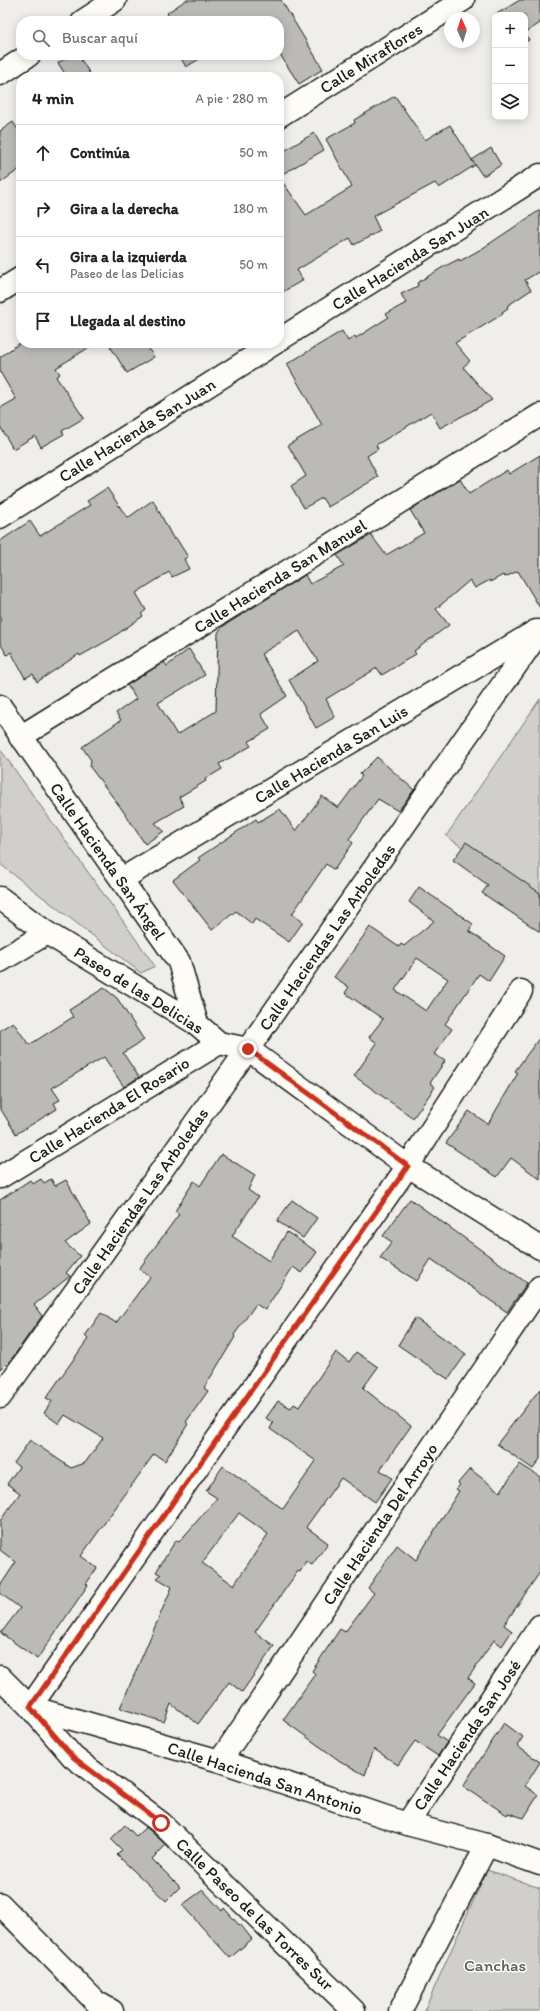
<!DOCTYPE html>
<html lang="es">
<head>
<meta charset="utf-8">
<style>
	body { margin:0; font-family:Itim,sans-serif; background:#f2f2f2; color:#202124 }
	.controls { position:absolute; right:12px; top:12px; display:grid; overflow:hidden; border-radius:8px; box-shadow:0 2px 10px #0003 }
	.controls button { width:36px; height:36px; display:grid; place-items:center; padding:0; border:0; border-bottom:1px solid #e0e0e0; background:#fff; color:#202124; font:20px sans-serif }
	.compass { position:absolute; left:444px; top:12px; width:36px; height:36px; border-radius:50%; background:#fff; box-shadow:0 2px 10px #0003; rotate:356deg }
	.stop { position:absolute; width:12px; height:12px; margin:-9px; border:3px solid #c8321e; border-radius:50%; background:#fff }
	.stop.end { background:#c8321e; border-color:#fff; box-shadow:0 1px 4px #0008 }
	.list { margin:0; padding:0; list-style:none }
	h2 { display:flex; justify-content:space-between; align-items:center; height:52px; margin:0; padding:0 16px; font-size:17px }
	h2 small { font-size:13px; font-weight:400; color:#757577 }
	.list li { display:grid; grid-template-columns:26px 1fr auto; gap:12px; align-items:center; box-sizing:border-box; height:56px; padding:0 16px; border-top:1px solid #e0e0e0 }
	.list b { display:block; font-size:15px; white-space:nowrap }
	.list p { margin:0; font-size:13px; white-space:nowrap; color:#757577 }
	.list em { font-size:13px; font-style:normal; color:#757577 }
	.icon { flex:none; width:22px; height:22px; fill:none; stroke:currentColor; stroke-width:2; stroke-linecap:round; stroke-linejoin:round }
	.map { position:relative; flex:none; width:540px; height:2011px; overflow:hidden }
	.search { position:absolute; background:#fff; box-shadow:0 2px 10px #0003; left:16px; top:16px; width:268px; height:44px; display:flex; align-items:center; gap:10px; box-sizing:border-box; padding:0 14px; border-radius:16px; color:#757577; font-size:15px }
	.panel { position:absolute; background:#fff; box-shadow:0 2px 10px #0003; left:16px; top:72px; width:268px; height:276px; border-radius:16px }
	.map>svg:first-child { display:block }
	.green { fill:#d0cfcc; stroke:#767674 }
	.building { fill:#bbbab6; stroke:#1c1c1c; fill-rule:evenodd }
	.lines { fill:none; stroke-linecap:round; stroke-linejoin:round }
	.minor-casing { stroke:#1c1c1c; stroke-width:25 }
	.minor { stroke:#fdfcf7; stroke-width:22 }
	.route { stroke:#c8321e; stroke-width:5 }
	.labels { text-anchor:middle; dominant-baseline:central; stroke-width:3; stroke-linejoin:round; paint-order:stroke }
	.street-label { font-size:17px; fill:#1c1c1c; stroke:#fdfcf7 }
	.park-label { font-size:17px; fill:#5b5b5a; stroke:#fdfcf7 }
</style>
</head>
<body>
<div class="map">
<svg width="540" height="2011" viewBox="0 0 540 2011">
	<rect width="100%" height="100%" fill="#f0eeea"/>
	<filter id="ink" filterUnits="userSpaceOnUse"><feTurbulence type="fractalNoise" baseFrequency=".025" numOctaves="2"/><feDisplacementMap in="SourceGraphic" scale="8" xChannelSelector="R" yChannelSelector="G"/><feConvolveMatrix kernelMatrix="1 2 1 2 8 2 1 2 1" color-interpolation-filters="sRGB"/></filter>
	<g filter="url(#ink)">
		<g class="green">
			<path d="M 540,699 L 540,901 L 446,836 Z"/>
			<path d="M 0,749 L 155,966 L 141,973 L 0,864 Z"/>
			<path d="M 487,1870 L 540,1888 L 540,2011 L 424,2011 Z"/>
		</g>
		<g class="building">
			<path d="M 186,0 L 281,0 L 323,69 L 299,84 L 279,53 L 279,21 L 171,21 L 167,13 Z"/>
			<path d="M 520,0 L 540,0 L 540,23 L 525,33 L 529,40 L 525,42 L 525,15 L 495,15 Z"/>
			<path d="M 71,55 L 78,55 L 92,77 L 67,77 L 58,63 Z"/>
			<path d="M 179,55 L 206,55 L 186,67 Z"/>
			<path d="M 395,96 L 425,140 L 450,125 L 475,165 L 439,188 L 435,183 L 373,216 L 380,231 L 354,245 L 350,238 L 297,270 L 303,280 L 279,294 L 279,177 L 306,215 L 352,187 L 326,139 L 355,123 L 354,120 Z"/>
			<path d="M 13,122 L 21,134 L 21,168 L 0,183 L 0,131 Z"/>
			<path d="M 314,133 L 324,150 L 279,176 L 279,154 Z"/>
			<path d="M 491,148 L 501,165 L 485,175 L 482,175 L 472,160 Z"/>
			<path d="M 540,210 L 540,271 L 525,280 L 531,290 L 507,306 L 508,308 L 502,312 L 503,314 L 455,343 L 470,361 L 463,367 L 492,400 L 440,428 L 431,412 L 376,445 L 378,449 L 367,456 L 378,477 L 328,507 L 322,498 L 304,508 L 291,486 L 306,476 L 288,445 L 322,425 L 287,364 L 342,331 L 348,341 L 355,336 L 356,338 L 389,317 L 386,314 L 406,303 L 401,294 L 418,286 L 417,283 L 443,267 L 459,259 L 460,261 L 483,248 Z"/>
			<path d="M 20,343 L 96,343 L 56,368 L 60,374 L 56,377 L 84,418 L 62,431 L 64,434 L 41,447 L 35,436 L 13,449 L 0,426 L 0,408 L 16,399 L 0,372 L 0,357 Z"/>
			<path d="M 108,343 L 145,343 L 154,357 L 127,373 Z"/>
			<path d="M 540,455 L 540,608 L 518,571 L 505,577 L 503,575 L 490,582 L 490,580 L 475,588 L 470,580 L 436,609 L 449,625 L 414,651 L 416,654 L 382,675 L 377,668 L 326,699 L 335,717 L 316,728 L 289,680 L 318,661 L 299,631 L 261,654 L 287,696 L 261,714 L 270,729 L 248,742 L 251,746 L 219,764 L 222,769 L 205,779 L 206,781 L 179,797 L 184,806 L 155,823 L 164,831 L 145,844 L 121,808 L 90,767 L 91,760 L 82,747 L 121,720 L 116,713 L 136,699 L 127,685 L 164,662 L 167,666 L 189,649 L 205,675 L 158,703 L 177,735 L 216,711 L 218,633 L 222,627 L 305,575 L 310,584 L 344,566 L 337,555 L 371,535 L 386,555 L 424,533 L 410,510 L 460,479 L 469,494 L 507,470 L 509,474 Z"/>
			<path d="M 107,488 L 126,516 L 129,517 L 153,500 L 174,540 L 176,538 L 188,557 L 184,559 L 189,569 L 172,577 L 169,572 L 136,593 L 146,610 L 141,614 L 143,616 L 112,638 L 80,656 L 79,654 L 37,682 L 33,674 L 25,678 L 11,652 L 7,655 L 0,643 L 0,541 L 30,521 L 40,536 L 90,505 L 87,501 Z"/>
			<path d="M 377,757 L 414,790 L 398,811 L 378,799 L 349,839 L 353,843 L 334,870 L 326,864 L 292,914 L 303,922 L 289,942 L 255,919 L 252,924 L 236,911 L 212,930 L 173,880 L 200,860 L 198,858 L 256,819 L 258,822 L 280,809 L 296,831 L 322,796 L 338,808 L 362,776 L 360,774 Z"/>
			<path d="M 466,842 L 540,893 L 540,932 L 482,893 L 488,885 L 453,860 Z"/>
			<path d="M 419,887 L 473,924 L 469,931 L 505,956 L 489,981 L 479,974 L 445,1024 L 452,1029 L 434,1054 L 445,1061 L 430,1083 L 435,1087 L 413,1118 L 354,1076 L 377,1043 L 369,1037 L 383,1019 L 345,993 L 349,987 L 334,977 L 370,927 L 399,947 L 401,944 L 404,946 L 434,921 L 409,902 ZM 417,958 L 448,979 L 426,1011 L 395,990 Z"/>
			<path d="M 104,988 L 117,998 L 144,1040 L 123,1053 L 139,1077 L 124,1087 L 104,1057 L 52,1088 L 60,1100 L 54,1103 L 57,1109 L 16,1134 L 0,1108 L 0,1030 L 13,1022 L 29,1045 L 73,1017 L 69,1010 Z"/>
			<path d="M 540,1037 L 540,1179 L 511,1158 L 497,1177 L 446,1143 L 469,1111 L 488,1124 L 518,1073 L 515,1071 Z"/>
			<path d="M 221,1154 L 255,1175 L 248,1190 L 258,1197 L 232,1236 L 269,1261 L 287,1232 L 317,1252 L 302,1273 L 293,1267 L 265,1310 L 256,1304 L 234,1335 L 235,1337 L 204,1388 L 208,1391 L 186,1422 L 188,1424 L 165,1461 L 154,1454 L 86,1549 L 81,1556 L 97,1568 L 86,1584 L 88,1585 L 37,1659 L 1,1633 L 20,1608 L 0,1593 L 0,1586 L 16,1562 L 0,1550 L 0,1521 L 20,1493 L 7,1484 L 19,1467 L 14,1463 L 30,1440 L 71,1468 L 85,1463 L 103,1438 L 65,1415 L 59,1424 L 44,1413 L 52,1401 L 46,1398 L 88,1339 L 85,1336 L 101,1313 L 116,1323 L 150,1277 L 139,1269 L 179,1214 L 175,1211 L 194,1181 L 200,1186 Z"/>
			<path d="M 41,1179 L 44,1183 L 51,1179 L 55,1186 L 66,1180 L 91,1224 L 65,1243 L 80,1256 L 66,1273 L 70,1276 L 34,1305 L 42,1316 L 13,1357 L 0,1370 L 0,1200 L 30,1180 L 33,1184 Z"/>
			<path d="M 410,1199 L 527,1283 L 507,1312 L 431,1259 L 417,1281 L 380,1258 L 392,1242 L 383,1236 Z"/>
			<path d="M 292,1200 L 317,1218 L 303,1238 L 277,1221 Z"/>
			<path d="M 415,1318 L 466,1354 L 448,1379 L 398,1345 Z"/>
			<path d="M 336,1352 L 349,1362 L 356,1352 L 378,1367 L 363,1388 L 411,1426 L 380,1470 L 392,1478 L 375,1502 L 341,1478 L 306,1527 L 328,1543 L 312,1565 L 306,1561 L 300,1572 L 298,1571 L 255,1632 L 274,1646 L 242,1692 L 229,1682 L 198,1724 L 171,1704 L 164,1722 L 120,1708 L 172,1587 L 157,1578 L 161,1575 L 156,1572 L 176,1540 L 179,1542 L 217,1498 L 206,1491 L 223,1466 L 283,1509 L 316,1461 L 270,1429 L 273,1423 L 266,1418 L 278,1401 L 291,1408 L 294,1404 L 299,1407 ZM 239,1513 L 268,1534 L 234,1585 L 202,1563 Z"/>
			<path d="M 540,1389 L 540,1459 L 533,1469 L 497,1444 Z"/>
			<path d="M 520,1464 L 540,1477 L 540,1572 L 504,1625 L 512,1631 L 502,1646 L 494,1640 L 468,1678 L 475,1683 L 437,1735 L 447,1742 L 438,1756 L 415,1741 L 398,1765 L 374,1749 L 365,1775 L 340,1761 L 283,1720 L 315,1674 L 312,1671 L 340,1629 L 345,1632 L 374,1593 L 368,1588 L 397,1545 L 416,1560 L 459,1491 L 456,1489 L 460,1485 L 458,1483 L 470,1469 L 500,1492 Z"/>
			<path d="M 504,1723 L 523,1737 L 517,1746 L 540,1762 L 525,1786 L 538,1795 L 524,1818 L 508,1813 L 507,1815 L 463,1786 Z"/>
			<path d="M 125,1825 L 136,1836 L 146,1827 L 166,1845 L 152,1859 L 180,1887 L 166,1901 L 117,1855 L 122,1850 L 111,1839 Z"/>
			<path d="M 203,1890 L 222,1911 L 224,1908 L 239,1925 L 240,1924 L 252,1939 L 230,1958 L 182,1905 Z"/>
		</g>
		<g class="lines">
			<defs>
				<g id="minor">
					<path d="M 83,21 L 115,0"/>
					<path d="M 0,74 L 29,55"/>
					<path d="M 279,116 L 463,0"/>
					<path d="M 0,291 L 21,278"/>
					<path d="M 279,340 L 540,175"/>
					<path d="M 0,517 L 275,343"/>
					<path d="M 0,706 L 179,962 L 197,1024"/>
					<path d="M 20,737 L 540,415"/>
					<path d="M 122,879 L 536,631"/>
					<path d="M 0,898 L 47,933 L 197,1024 L 219,1043 L 248,1049 L 408,1166 L 540,1248"/>
					<path d="M 0,961 L 47,933"/>
					<path d="M 0,1177 L 219,1043"/>
					<path d="M 0,1397 L 248,1049 L 540,631"/>
					<path d="M 0,1677 L 30,1707 L 220,1761 L 407,1824 L 487,1845 L 540,1864"/>
					<path d="M 220,1761 L 540,1287"/>
					<path d="M 407,1824 L 540,1626"/>
					<path d="M 0,1904 L 96,2002 L 112,2011"/>
					<path d="M 354,2011 L 161,1823 L 73,1757 L 30,1707 L 408,1166 L 521,991"/>
					<path d="M 400,2011 L 487,1845"/>
				</g>
			</defs>
			<use href="#minor" class="minor-casing"/>
			<use href="#minor" class="minor"/>
		</g>
	</g>
	<g class="lines" filter="url(#ink)">
		<path class="route" d="M 161,1823 L 73,1757 L 30,1707 L 408,1166 L 248,1049"/>
	</g>
	<g class="labels">
		<g class="street-label">
			<text transform="translate(371 58) rotate(-32)">Calle Miraflores</text>
			<text transform="translate(410 258) rotate(-32)">Calle Hacienda San Juan</text>
			<text transform="translate(137 430) rotate(-32)">Calle Hacienda San Juan</text>
			<text transform="translate(280 576) rotate(-32)">Calle Hacienda San Manuel</text>
			<text transform="translate(331 754) rotate(-31)">Calle Hacienda San Luis</text>
			<text transform="translate(108 861) rotate(55)">Calle Hacienda San Ángel</text>
			<text transform="translate(327 937) rotate(-55)">Calle Haciendas Las Arboledas</text>
			<text transform="translate(139 990) rotate(32)">Paseo de las Delicias</text>
			<text transform="translate(109 1110) rotate(-32)">Calle Hacienda El Rosario</text>
			<text transform="translate(140 1201) rotate(-55)">Calle Haciendas Las Arboledas</text>
			<text transform="translate(380 1524) rotate(-56)">Calle Hacienda Del Arroyo</text>
			<text transform="translate(467 1735) rotate(-56)">Calle Hacienda San José</text>
			<text transform="translate(265 1778) rotate(18)">Calle Hacienda San Antonio</text>
			<text transform="translate(255 1914) rotate(44)">Calle Paseo de las Torres Sur</text>
		</g>
		<g class="park-label">
			<text x="495" y="1965">Canchas</text>
		</g>
	</g>
</svg>
<div class="controls">
<button>+</button>
<button>−</button>
<button><svg class="icon" aria-label="layers" viewBox="0 0 24 24"><path d="M12 4l9 5-9 5-9-5zM3 14l9 5 9-5"/></svg></button>
</div>
<svg class="compass" viewBox="-18 -18 36 36"><path d="M0-13l5 13h-10z" fill="#e53935"/><path d="M0 13l5-13h-10z" fill="#757577"/></svg>
<div class="stop" style="left:161px;top:1823px"></div>
<div class="stop end" style="left:248px;top:1049px"></div>
<div class="search"><svg class="icon" aria-label="search" viewBox="0 0 24 24"><circle cx="10" cy="10" r="6"/><path d="M15 15l6 6"/></svg>Buscar aquí</div>
<section class="panel">
<h2>4 min<small>A pie · 280 m</small></h2>
<ul class="list">
<li><svg class="icon" aria-label="ahead" viewBox="0 0 24 24"><path d="M12 20V5M6 11l6-6 6 6"/></svg><div><b>Continúa</b></div><em>50 m</em></li>
<li><svg class="icon" aria-label="right" viewBox="0 0 24 24"><path d="M7 20v-9h11M14 6l5 5-5 5"/></svg><div><b>Gira a la derecha</b></div><em>180 m</em></li>
<li><svg class="icon" aria-label="left" viewBox="0 0 24 24"><path d="M17 20v-9H6M10 6l-5 5 5 5"/></svg><div><b>Gira a la izquierda</b><p>Paseo de las Delicias</p></div><em>50 m</em></li>
<li><svg class="icon" aria-label="arrive" viewBox="0 0 24 24"><path d="M6 21V4h12l-3 4 3 4H6"/></svg><div><b>Llegada al destino</b></div></li>
</ul>
</section>
</div>
</body>
</html>
